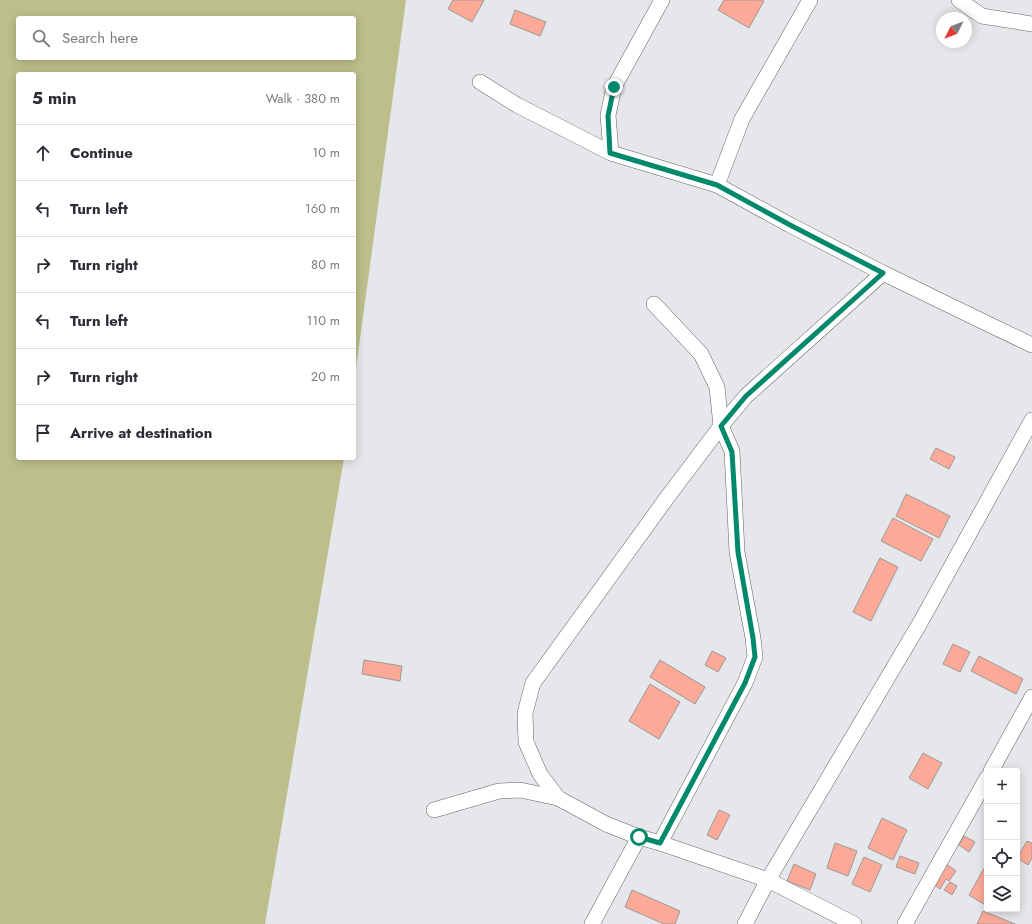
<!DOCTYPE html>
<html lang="en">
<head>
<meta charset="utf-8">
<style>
	body { margin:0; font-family:Jost,sans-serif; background:#f7f7f7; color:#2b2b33 }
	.controls { position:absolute; right:12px; bottom:12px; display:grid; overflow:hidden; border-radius:4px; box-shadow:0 2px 10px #0003 }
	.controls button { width:36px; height:36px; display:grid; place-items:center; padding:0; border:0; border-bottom:1px solid #e1e1e2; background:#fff; color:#2b2b33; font:20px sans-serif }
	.compass { position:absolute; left:936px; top:12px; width:36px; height:36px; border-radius:50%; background:#fff; box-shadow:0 2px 10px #0003; rotate:228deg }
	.stop { position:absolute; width:12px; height:12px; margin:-9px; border:3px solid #02886c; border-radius:50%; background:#fff }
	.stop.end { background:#02886c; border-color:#fff; box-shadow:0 1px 4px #0008 }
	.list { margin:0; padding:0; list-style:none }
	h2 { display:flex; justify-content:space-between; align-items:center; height:52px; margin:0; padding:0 16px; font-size:17px }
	h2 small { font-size:13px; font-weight:400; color:#7c7c81 }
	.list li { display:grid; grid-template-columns:26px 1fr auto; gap:12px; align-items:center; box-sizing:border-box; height:56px; padding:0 16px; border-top:1px solid #e1e1e2 }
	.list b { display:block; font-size:15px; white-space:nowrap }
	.list em { font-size:13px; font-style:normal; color:#7c7c81 }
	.icon { flex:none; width:22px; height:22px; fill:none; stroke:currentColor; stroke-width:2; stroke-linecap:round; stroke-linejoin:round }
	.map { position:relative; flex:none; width:1032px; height:924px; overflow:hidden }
	.search { position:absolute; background:#fff; box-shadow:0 2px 10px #0003; left:16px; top:16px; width:340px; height:44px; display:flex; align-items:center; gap:10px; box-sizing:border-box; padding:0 14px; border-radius:4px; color:#7c7c81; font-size:15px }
	.panel { position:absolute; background:#fff; box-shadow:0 2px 10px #0003; left:16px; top:72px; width:340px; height:388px; border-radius:4px }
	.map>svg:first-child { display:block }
	.green { fill:#bcbf8b; fill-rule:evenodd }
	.building { fill:#fcaa97; stroke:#9d9998 }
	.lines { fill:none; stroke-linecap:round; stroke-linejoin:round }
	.street-casing { stroke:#626567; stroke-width:16 }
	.street { stroke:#fff; stroke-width:15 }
	.route { stroke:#02886c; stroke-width:5 }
</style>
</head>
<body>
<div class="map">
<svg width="1032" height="924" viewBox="0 0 1032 924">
	<rect width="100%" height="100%" fill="#e5e7ea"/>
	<path class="green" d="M 0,0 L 406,0 L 354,383 L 354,74 L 18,74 L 18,458 L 344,458 L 265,924 L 0,924 ZM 18,18 L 354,18 L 354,58 L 18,58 Z"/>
	<g class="building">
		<path d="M 453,0 L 484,0 L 472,22 L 448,9 Z"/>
		<path d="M 724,0 L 762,0 L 764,1 L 749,28 L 718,10 Z"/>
		<path d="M 515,10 L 546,22 L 540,36 L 510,24 Z"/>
		<path d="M 936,448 L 955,457 L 949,469 L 930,459 Z"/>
		<path d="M 906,494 L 950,516 L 939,538 L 896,516 Z"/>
		<path d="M 893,518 L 933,539 L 921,561 L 881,541 Z"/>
		<path d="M 880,558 L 898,567 L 871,621 L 853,612 Z"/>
		<path d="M 953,644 L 970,652 L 960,672 L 943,664 Z"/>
		<path d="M 712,651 L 726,658 L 718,672 L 705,665 Z"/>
		<path d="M 979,656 L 1023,679 L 1016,694 L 971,671 Z"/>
		<path d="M 364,660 L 402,666 L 400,681 L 362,674 Z"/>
		<path d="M 660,660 L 705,687 L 695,704 L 650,677 Z"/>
		<path d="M 650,684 L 680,702 L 659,739 L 629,721 Z"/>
		<path d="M 923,753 L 942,763 L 928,789 L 909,778 Z"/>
		<path d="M 719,810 L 730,815 L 717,840 L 707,835 Z"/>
		<path d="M 882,818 L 907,830 L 893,860 L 868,848 Z"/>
		<path d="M 964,836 L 975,842 L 969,852 L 959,845 Z"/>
		<path d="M 1027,841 L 1032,843 L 1032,858 L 1028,865 L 1017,858 Z"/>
		<path d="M 835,843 L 857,851 L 848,876 L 827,868 Z"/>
		<path d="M 900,856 L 919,863 L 915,874 L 896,867 Z"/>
		<path d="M 864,857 L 882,865 L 870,892 L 852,884 Z"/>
		<path d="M 945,863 L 956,871 L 949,881 L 946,879 L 940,889 L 932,883 Z"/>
		<path d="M 987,863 L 987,906 L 969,895 Z"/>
		<path d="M 794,864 L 816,874 L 810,890 L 787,881 Z"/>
		<path d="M 950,882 L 957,886 L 952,895 L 944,890 Z"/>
		<path d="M 632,890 L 680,911 L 675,924 L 664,924 L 625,907 Z"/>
		<path d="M 983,911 L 1015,924 L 977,924 Z"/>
	</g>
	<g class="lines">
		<defs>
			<g id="street">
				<path d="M 959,0 L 982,16 L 1032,24"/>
				<path d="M 480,82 L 517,105 L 611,153 L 717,185 L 790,225 L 883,273 L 986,323 L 1032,345"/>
				<path d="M 611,153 L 608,115 L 614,87 L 662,0"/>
				<path d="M 717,185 L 742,119 L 810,0"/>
				<path d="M 654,304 L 701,354 L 717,387 L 721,426 L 732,451 L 737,552 L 753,638 L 755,657 L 745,683 L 660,843"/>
				<path d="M 991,771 L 1032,697"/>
				<path d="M 434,810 L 499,791 L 520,790 L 558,798"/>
				<path d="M 592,924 L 639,837"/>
				<path d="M 745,924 L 768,880 L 920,623 L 1032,420"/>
				<path d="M 854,924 L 768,880 L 660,843 L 639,837 L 606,824 L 558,798 L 540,774 L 526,742 L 525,713 L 533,683 L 666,499 L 721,426 L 746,396 L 883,273"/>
				<path d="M 905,924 L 987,778"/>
			</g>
		</defs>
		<use href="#street" class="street-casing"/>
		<use href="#street" class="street"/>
	</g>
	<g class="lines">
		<path class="route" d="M 614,87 L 608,116 L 610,153 L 717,185 L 790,225 L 883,273 L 746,396 L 721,426 L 732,452 L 738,552 L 753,638 L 755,657 L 745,683 L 660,843 L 639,837"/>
	</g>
</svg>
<div class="controls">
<button>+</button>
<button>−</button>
<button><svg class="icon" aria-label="locate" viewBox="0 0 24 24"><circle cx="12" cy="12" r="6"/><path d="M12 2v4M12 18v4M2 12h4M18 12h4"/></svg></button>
<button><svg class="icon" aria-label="layers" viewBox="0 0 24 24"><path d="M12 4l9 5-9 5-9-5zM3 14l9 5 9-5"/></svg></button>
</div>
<svg class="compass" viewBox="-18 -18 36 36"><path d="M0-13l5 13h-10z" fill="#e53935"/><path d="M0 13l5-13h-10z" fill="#7c7c81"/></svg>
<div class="stop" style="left:639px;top:837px"></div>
<div class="stop end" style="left:614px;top:87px"></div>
<div class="search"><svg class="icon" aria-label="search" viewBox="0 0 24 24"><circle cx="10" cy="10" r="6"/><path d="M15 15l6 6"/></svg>Search here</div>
<section class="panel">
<h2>5 min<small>Walk · 380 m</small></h2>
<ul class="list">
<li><svg class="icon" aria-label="ahead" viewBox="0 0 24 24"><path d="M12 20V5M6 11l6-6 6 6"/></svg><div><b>Continue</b></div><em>10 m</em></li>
<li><svg class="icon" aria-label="left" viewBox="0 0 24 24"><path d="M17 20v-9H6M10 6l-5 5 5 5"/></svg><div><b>Turn left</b></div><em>160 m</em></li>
<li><svg class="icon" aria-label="right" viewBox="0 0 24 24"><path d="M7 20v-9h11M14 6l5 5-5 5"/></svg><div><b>Turn right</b></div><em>80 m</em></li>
<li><svg class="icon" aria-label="left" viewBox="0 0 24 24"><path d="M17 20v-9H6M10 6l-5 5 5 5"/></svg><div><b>Turn left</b></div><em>110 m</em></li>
<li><svg class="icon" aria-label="right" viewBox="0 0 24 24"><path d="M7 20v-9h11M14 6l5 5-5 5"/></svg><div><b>Turn right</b></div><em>20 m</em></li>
<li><svg class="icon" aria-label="arrive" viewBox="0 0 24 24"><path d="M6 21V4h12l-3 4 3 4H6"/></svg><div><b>Arrive at destination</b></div></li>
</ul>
</section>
</div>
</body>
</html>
